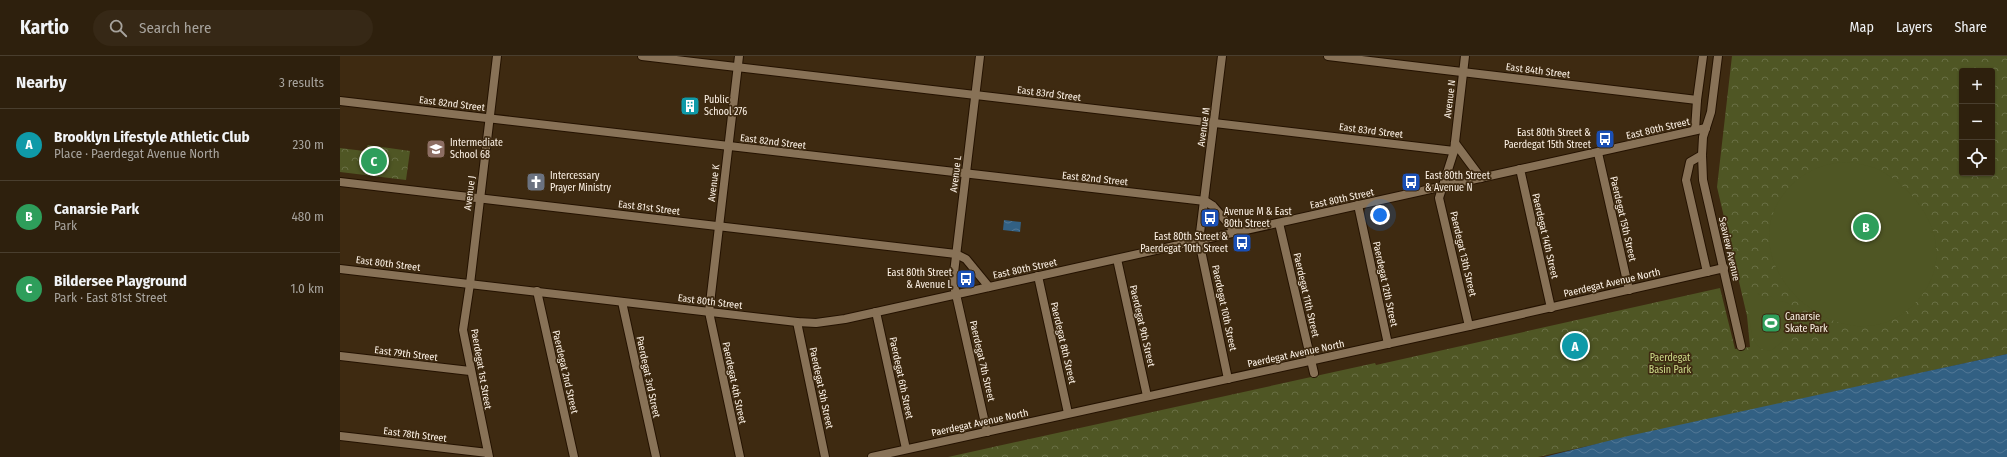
<!DOCTYPE html>
<html lang="en">
<head>
<meta charset="utf-8">
<style>
	body { margin:0; font-family:"Fira Sans Condensed",sans-serif; background:#362816; color:#f1f3f6 }
	.controls { position:absolute; right:12px; top:12px; display:grid; overflow:hidden; border-radius:4px; box-shadow:0 1px 3px #0004 }
	.controls button { width:36px; height:36px; display:grid; place-items:center; padding:0; border:0; border-bottom:1px solid #493e2e; background:#2e200d; color:#f1f3f6; font:20px sans-serif }
	.you { position:absolute; left:1040px; top:159px; width:14px; height:14px; margin:-10px; border:3px solid #fff; border-radius:50%; background:#1a73e8; box-shadow:0 0 0 6px #1a73e833 }
	.badge { display:grid; place-items:center; width:26px; height:26px; border-radius:50%; background:#8c9099; color:#fff; font-size:13px; font-weight:700 }
	.pin { position:absolute; translate:-50% -50%; border:2px solid #fff; box-shadow:0 1px 4px #0006 }
	.list { margin:0; padding:0; list-style:none }
	h2 { display:flex; justify-content:space-between; align-items:center; height:52px; margin:0; padding:0 16px; font-size:17px }
	h2 small { font-size:13px; font-weight:400; color:#a7a39d }
	.list li { display:grid; grid-template-columns:26px 1fr auto; gap:12px; align-items:center; box-sizing:border-box; height:72px; padding:0 16px; border-top:1px solid #493e2e }
	.list b { display:block; font-size:15px; white-space:nowrap }
	.list p { margin:0; font-size:13px; white-space:nowrap; color:#a7a39d }
	.list em { font-size:13px; font-style:normal; color:#a7a39d }
	.icon { flex:none; width:22px; height:22px; fill:none; stroke:currentColor; stroke-width:2; stroke-linecap:round; stroke-linejoin:round }
	.map { position:relative; flex:none; width:1667px; height:401px; overflow:hidden }
	header { display:flex; align-items:center; gap:24px; box-sizing:border-box; height:56px; padding:0 20px; background:#2e200d; border-bottom:1px solid #493e2e }
	header strong { font-size:19px }
	nav { display:flex; gap:22px; margin-inline-start:auto; font-size:14px }
	.search { width:280px; height:36px; background:#362816; display:flex; align-items:center; gap:10px; box-sizing:border-box; padding:0 14px; border-radius:22px; color:#a7a39d; font-size:15px }
	main { display:flex }
	aside { flex:1; background:#2e200d }
	.map>svg:first-child { display:block }
	.park { fill:url(#park-crowns); fill-rule:evenodd }
	.pitch { fill:#4f5624 }
	.water { fill:url(#water-waves) }
	.lines { fill:none; stroke-linecap:round; stroke-linejoin:round }
	.minor-casing { stroke:#241200; stroke-width:10 }
	.minor { stroke:#887257; stroke-width:8 }
	.labels { text-anchor:middle; dominant-baseline:central; stroke-width:3.5; stroke-linejoin:round; paint-order:stroke }
	.street-label { font-size:10px; fill:#fef3e7; stroke:#3e2a11 }
	.poi-label { font-size:10px; fill:#fef3e7; stroke:#3e2a11; text-anchor:start }
	.park-label { font-size:10px; fill:#cfdd8a; stroke:#3e2a11 }
</style>
</head>
<body>
<header>
<strong>Kartio</strong>
<div class="search"><svg class="icon" aria-label="search" viewBox="0 0 24 24"><circle cx="10" cy="10" r="6"/><path d="M15 15l6 6"/></svg>Search here</div>
<nav><a>Map</a><a>Layers</a><a>Share</a></nav>
</header>
<main>
<aside>
<h2>Nearby<small>3 results</small></h2>
<ul class="list">
<li><span class="badge" style="background:#0f9aa8">A</span><div><b>Brooklyn Lifestyle Athletic Club</b><p>Place · Paerdegat Avenue North</p></div><em>230 m</em></li>
<li><span class="badge" style="background:#2e9e5b">B</span><div><b>Canarsie Park</b><p>Park</p></div><em>480 m</em></li>
<li><span class="badge" style="background:#2e9e5b">C</span><div><b>Bildersee Playground</b><p>Park · East 81st Street</p></div><em>1.0 km</em></li>
</ul>
</aside>
<div class="map">
<svg width="1667" height="401" viewBox="0 0 1667 401">
	<defs>
		<pattern id="park-crowns" width="20" height="18" patternUnits="userSpaceOnUse"><rect width="20" height="18" fill="#4f5624"/><path d="M2 6a3 3 0 1 1 6 0M12 15a3 3 0 1 1 6 0" fill="none" stroke="#696f44"/></pattern>
		<pattern id="water-waves" width="16" height="10" patternUnits="userSpaceOnUse"><rect width="16" height="10" fill="#326083"/><path d="M0 5q4-4 8 0t8 0" fill="none" stroke="#517795"/></pattern>
	</defs>
	<rect width="100%" height="100%" fill="#3e2a11"/>
	<g class="park">
		<path d="M 1392,0 L 1667,0 L 1667,298 L 1198,401 L 608,401 L 1035,307 L 1036,309 L 1380,232 L 1395,293 L 1410,291 L 1407,260 L 1377,131 ZM 1622,15 L 1652,15 L 1652,117 L 1622,117 Z"/>
		<path d="M 28,89 L 70,95 L 66,124 L 0,116 L 0,92 L 24,95 Z"/>
	</g>
	<g class="pitch">
		<path d="M 1507,106 C 1520,108 1534,110 1545,117 C 1589,145 1617,199 1578,244 C 1511,321 1383,211 1446,135 C 1462,116 1483,107 1507,106 Z"/>
		<path d="M 1408,237 L 1417,237 L 1425,242 L 1431,240 L 1436,245 C 1459,244 1451,260 1456,274 L 1431,295 C 1405,295 1413,258 1405,242 Z"/>
	</g>
	<g class="water">
		<path d="M 664,164 L 681,166 L 680,176 L 663,174 Z"/>
		<path d="M 1667,298 L 1667,401 L 1204,401 L 1288,380 Z"/>
	</g>
	<g class="lines">
		<defs>
			<g id="minor">
				<path d="M 302,0 L 1114,95"/>
				<path d="M 399,0 L 369,256 L 400,401"/>
				<path d="M 640,0 L 613,225 L 647,376"/>
				<path d="M 882,0 L 859,185 L 888,323"/>
				<path d="M 988,0 L 1357,44"/>
				<path d="M 1125,0 L 1114,95 L 1099,142 L 1129,270"/>
				<path d="M 1378,0 L 1371,56 L 1363,81 L 1362,99 L 1363,124 L 1401,290"/>
				<path d="M 0,45 L 865,145 L 873,150 L 896,177"/>
				<path d="M 1355,74 L 1357,44 L 1363,0"/>
				<path d="M 1115,87 L 1141,122"/>
				<path d="M 1258,97 L 1289,234"/>
				<path d="M 1362,99 L 1350,106 L 1346,124 L 1367,216"/>
				<path d="M 1180,113 L 1211,252"/>
				<path d="M 0,126 L 616,198 L 626,203 L 649,231"/>
				<path d="M 1018,149 L 1048,288"/>
				<path d="M 939,167 L 974,317"/>
				<path d="M 777,203 L 807,340"/>
				<path d="M 0,213 L 457,266 L 476,267 L 505,263 L 1366,72"/>
				<path d="M 698,220 L 728,357"/>
				<path d="M 197,235 L 234,401"/>
				<path d="M 282,246 L 316,401"/>
				<path d="M 536,256 L 566,393"/>
				<path d="M 457,266 L 485,401"/>
				<path d="M 0,300 L 130,315"/>
				<path d="M 0,380 L 148,397"/>
				<path d="M 149,401 L 123,274 L 130,228 L 157,0"/>
				<path d="M 532,401 L 1129,270 L 1384,212"/>
			</g>
		</defs>
		<use href="#minor" class="minor-casing"/>
		<use href="#minor" class="minor"/>
	</g>
	<defs>
		<symbol id="building-square" viewBox="-11 -11 22 22"><rect x="-9" y="-9" width="18" height="18" rx="4" fill="#0f9aa8" stroke="#3e2a11"/><path d="M-4-6H4V6H1V3H-1V6H-4ZM-2.5-4.3h1.7v1.8h-1.7ZM.8-4.3h1.7v1.8H.8ZM-2.5-1h1.7V.8h-1.7ZM.8-1h1.7V.8H.8Z" fill="#fff"/></symbol>
		<symbol id="bus-square" viewBox="-11 -11 22 22"><rect x="-9" y="-9" width="18" height="18" rx="4" fill="#1a4fb4" stroke="#3e2a11"/><path d="M-5-6H5V4H4V6H2V4H-2V6H-4V4H-5ZM-3.5-4V0h7V-4ZM-3.5 1.2v1.5H-2V1.2ZM2 1.2v1.5H3.5V1.2Z" fill="#fff"/></symbol>
		<symbol id="school-square" viewBox="-11 -11 22 22"><rect x="-9" y="-9" width="18" height="18" rx="4" fill="#8d6e63" stroke="#3e2a11"/><path d="M0-5L7-2L0 1L-7-2ZM-4 1L0 2.5L4 1V4Q0 6-4 4Z" fill="#fff"/></symbol>
		<symbol id="church-square" viewBox="-11 -11 22 22"><rect x="-9" y="-9" width="18" height="18" rx="4" fill="#6b7280" stroke="#3e2a11"/><path d="M-1.2-6h2.4v3.5h3.3v2.4h-3.3V6h-2.4V-.1h-3.3v-2.4h3.3Z" fill="#fff"/></symbol>
		<symbol id="stadium-square" viewBox="-11 -11 22 22"><rect x="-9" y="-9" width="18" height="18" rx="4" fill="#2e9e5b" stroke="#3e2a11"/><path d="M0-5a6.5 5 0 1 0 0 10a6.5 5 0 1 0 0-10ZM-3.5-1.8h7v3.6h-7Z" fill="#fff"/></symbol>
	</defs>
	<g fill-rule="evenodd">
		<use href="#building-square" x="339" y="39" width="22" height="22"/>
		<use href="#bus-square" x="1254" y="72" width="22" height="22"/>
		<use href="#school-square" x="85" y="82" width="22" height="22"/>
		<use href="#church-square" x="185" y="115" width="22" height="22"/>
		<use href="#bus-square" x="1060" y="115" width="22" height="22"/>
		<use href="#bus-square" x="859" y="151" width="22" height="22"/>
		<use href="#bus-square" x="891" y="176" width="22" height="22"/>
		<use href="#bus-square" x="615" y="212" width="22" height="22"/>
		<use href="#stadium-square" x="1420" y="256" width="22" height="22"/>
	</g>
	<g class="labels">
		<g class="street-label">
			<text transform="translate(1198 15) rotate(7)">East 84th Street</text>
			<text transform="translate(709 38) rotate(7)">East 83rd Street</text>
			<text transform="translate(1110 43) rotate(-83)">Avenue N</text>
			<text transform="translate(112 48) rotate(7)">East 82nd Street</text>
			<text transform="translate(864 71) rotate(-82)">Avenue M</text>
			<text transform="translate(1318 73) rotate(-13)">East 80th Street</text>
			<text transform="translate(1031 75) rotate(7)">East 83rd Street</text>
			<text transform="translate(433 86) rotate(7)">East 82nd Street</text>
			<text transform="translate(616 118) rotate(-83)">Avenue L</text>
			<text transform="translate(755 123) rotate(6)">East 82nd Street</text>
			<text transform="translate(374 127) rotate(-83)">Avenue K</text>
			<text transform="translate(130 137) rotate(-83)">Avenue J</text>
			<text transform="translate(1002 143) rotate(-12)">East 80th Street</text>
			<text transform="translate(309 152) rotate(7)">East 81st Street</text>
			<text transform="translate(1283 163) rotate(77)">Paerdegat 15th Street</text>
			<text transform="translate(1205 180) rotate(77)">Paerdegat 14th Street</text>
			<text transform="translate(1389 193) rotate(77)">Seaview Avenue</text>
			<text transform="translate(1123 198) rotate(77)">Paerdegat 13th Street</text>
			<text transform="translate(48 208) rotate(7)">East 80th Street</text>
			<text transform="translate(685 213) rotate(-12)">East 80th Street</text>
			<text transform="translate(1272 227) rotate(-13)">Paerdegat Avenue North</text>
			<text transform="translate(1045 228) rotate(78)">Paerdegat 12th Street</text>
			<text transform="translate(966 239) rotate(77)">Paerdegat 11th Street</text>
			<text transform="translate(370 246) rotate(7)">East 80th Street</text>
			<text transform="translate(884 252) rotate(78)">Paerdegat 10th Street</text>
			<text transform="translate(802 270) rotate(77)">Paerdegat 9th Street</text>
			<text transform="translate(723 287) rotate(77)">Paerdegat 8th Street</text>
			<text transform="translate(66 298) rotate(7)">East 79th Street</text>
			<text transform="translate(956 298) rotate(-12)">Paerdegat Avenue North</text>
			<text transform="translate(642 305) rotate(77)">Paerdegat 7th Street</text>
			<text transform="translate(141 313) rotate(80)">Paerdegat 1st Street</text>
			<text transform="translate(225 316) rotate(77)">Paerdegat 2nd Street</text>
			<text transform="translate(308 321) rotate(78)">Paerdegat 3rd Street</text>
			<text transform="translate(561 322) rotate(78)">Paerdegat 6th Street</text>
			<text transform="translate(394 327) rotate(78)">Paerdegat 4th Street</text>
			<text transform="translate(481 332) rotate(78)">Paerdegat 5th Street</text>
			<text transform="translate(640 367) rotate(-12)">Paerdegat Avenue North</text>
			<text transform="translate(75 379) rotate(7)">East 78th Street</text>
		</g>
		<g class="poi-label">
			<text x="364" y="44">Public<tspan x="364" dy="12">School 276</tspan></text>
			<text x="1251" y="77" text-anchor="end">East 80th Street &amp;<tspan x="1251" dy="12">Paerdegat 15th Street</tspan></text>
			<text x="110" y="87">Intermediate<tspan x="110" dy="12">School 68</tspan></text>
			<text x="210" y="120">Intercessary<tspan x="210" dy="12">Prayer Ministry</tspan></text>
			<text x="1085" y="120">East 80th Street<tspan x="1085" dy="12">&amp; Avenue N</tspan></text>
			<text x="884" y="156">Avenue M &amp; East<tspan x="884" dy="12">80th Street</tspan></text>
			<text x="888" y="181" text-anchor="end">East 80th Street &amp;<tspan x="888" dy="12">Paerdegat 10th Street</tspan></text>
			<text x="612" y="217" text-anchor="end">East 80th Street<tspan x="612" dy="12">&amp; Avenue L</tspan></text>
			<text x="1445" y="261">Canarsie<tspan x="1445" dy="12">Skate Park</tspan></text>
		</g>
		<g class="park-label">
			<text x="1330" y="302">Paerdegat<tspan x="1330" dy="12">Basin Park</tspan></text>
		</g>
	</g>
</svg>
<div class="controls">
<button>+</button>
<button>−</button>
<button><svg class="icon" aria-label="locate" viewBox="0 0 24 24"><circle cx="12" cy="12" r="6"/><path d="M12 2v4M12 18v4M2 12h4M18 12h4"/></svg></button>
</div>
<div class="you"></div>
<div class="pin badge" style="left:1235px;top:290px;background:#0f9aa8">A</div>
<div class="pin badge" style="left:1526px;top:171px;background:#2e9e5b">B</div>
<div class="pin badge" style="left:34px;top:105px;background:#2e9e5b">C</div>
</div>
</main>
</body>
</html>
